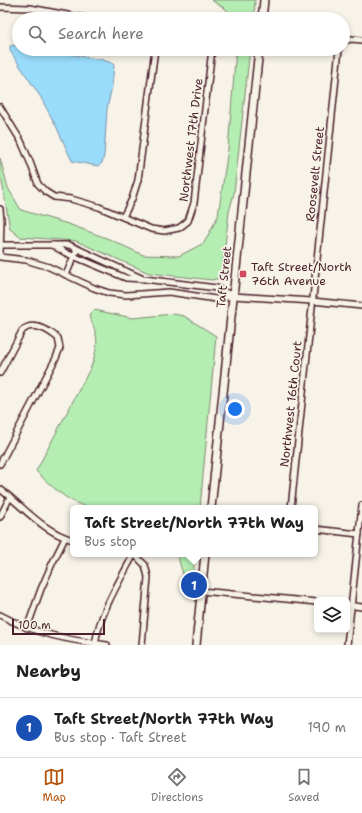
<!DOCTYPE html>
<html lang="en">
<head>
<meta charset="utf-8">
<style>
	body { margin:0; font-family:"Shantell Sans",sans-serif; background:#f6f6f6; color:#222 }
	.controls { position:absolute; right:12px; bottom:12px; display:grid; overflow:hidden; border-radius:6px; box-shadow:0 2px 6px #0003 }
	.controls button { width:36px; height:36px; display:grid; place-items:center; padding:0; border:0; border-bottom:1px solid #e0e0e0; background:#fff; color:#222; font:20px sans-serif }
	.scale { position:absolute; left:12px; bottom:10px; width:93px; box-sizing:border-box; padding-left:4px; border:2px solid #4a1f2b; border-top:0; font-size:11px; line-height:14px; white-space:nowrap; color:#4a1f2b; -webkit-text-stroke:3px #f7f3e8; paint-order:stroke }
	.you { position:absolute; left:235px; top:409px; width:14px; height:14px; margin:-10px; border:3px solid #fff; border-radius:50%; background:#1a73e8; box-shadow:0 0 0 6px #1a73e833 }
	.badge { display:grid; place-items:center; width:26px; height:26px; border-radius:50%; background:#b45309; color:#fff; font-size:13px; font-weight:700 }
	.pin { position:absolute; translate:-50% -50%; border:2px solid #fff; box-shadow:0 1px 4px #0006 }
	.popup { position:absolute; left:70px; top:505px; width:248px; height:52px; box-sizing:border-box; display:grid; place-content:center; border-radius:6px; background:#fff; filter:drop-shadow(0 1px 3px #0005); font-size:13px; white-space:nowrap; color:#767676 }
	.popup b { font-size:15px; color:#222 }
	.popup::after { content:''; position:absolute; left:50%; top:100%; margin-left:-8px; border:8px solid transparent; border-top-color:#fff }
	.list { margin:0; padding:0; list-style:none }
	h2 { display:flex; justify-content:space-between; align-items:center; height:52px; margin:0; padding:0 16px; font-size:17px }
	h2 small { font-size:13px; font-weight:400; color:#767676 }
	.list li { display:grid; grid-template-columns:26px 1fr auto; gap:12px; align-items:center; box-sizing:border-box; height:60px; padding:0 16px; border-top:1px solid #e0e0e0 }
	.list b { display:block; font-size:15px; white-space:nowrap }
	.list p { margin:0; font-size:13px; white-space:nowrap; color:#767676 }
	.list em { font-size:13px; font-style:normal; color:#767676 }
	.icon { flex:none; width:22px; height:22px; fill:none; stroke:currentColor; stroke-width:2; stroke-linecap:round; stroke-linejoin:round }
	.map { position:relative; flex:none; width:362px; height:645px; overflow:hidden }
	.search { position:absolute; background:#fff; box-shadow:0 2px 6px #0003; left:12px; right:12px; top:12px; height:44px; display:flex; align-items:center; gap:10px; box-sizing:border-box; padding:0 14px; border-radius:22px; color:#767676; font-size:15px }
	.sheet { height:112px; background:#fff }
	nav { display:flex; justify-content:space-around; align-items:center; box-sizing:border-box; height:56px; border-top:1px solid #e0e0e0; background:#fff; font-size:11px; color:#767676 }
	nav a { display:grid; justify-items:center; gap:2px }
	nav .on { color:#b45309 }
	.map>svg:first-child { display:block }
	.green { fill:#b4eeb3; stroke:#7f866f }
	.water { fill:#99dcfb; stroke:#7990a8 }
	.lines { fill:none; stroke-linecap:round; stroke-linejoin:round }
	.street-casing { stroke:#4a1f2b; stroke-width:8 }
	.secondary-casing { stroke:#4a1f2b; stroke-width:10 }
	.street { stroke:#f7f3e8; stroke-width:5 }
	.secondary { stroke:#f7f3e8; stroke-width:7 }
	.poi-dot { fill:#d1495b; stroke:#f7f3e8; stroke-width:1.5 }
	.labels { text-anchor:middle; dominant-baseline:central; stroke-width:3.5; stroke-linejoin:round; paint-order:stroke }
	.street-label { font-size:12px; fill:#4a1f2b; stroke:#f7f3e8 }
	.poi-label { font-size:12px; fill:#4a1f2b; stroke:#f7f3e8; text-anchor:start }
</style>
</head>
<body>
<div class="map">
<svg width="362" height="645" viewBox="0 0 362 645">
	<rect width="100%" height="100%" fill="#f7f3e8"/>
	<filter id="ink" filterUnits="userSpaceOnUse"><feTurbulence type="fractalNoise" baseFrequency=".025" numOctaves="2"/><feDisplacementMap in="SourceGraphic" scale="8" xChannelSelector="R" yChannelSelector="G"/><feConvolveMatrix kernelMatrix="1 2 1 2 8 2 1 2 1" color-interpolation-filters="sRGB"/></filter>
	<g filter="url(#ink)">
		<g class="green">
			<path d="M 211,0 L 255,0 L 254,19 L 235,19 L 226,9 Z"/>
			<path d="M 236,49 L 250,49 L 234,193 L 229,212 L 221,278 L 212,280 L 149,273 L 76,241 L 20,237 L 10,229 L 2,182 L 0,178 L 0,158 L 8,188 L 21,210 L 68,224 L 109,239 L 143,255 L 179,256 L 204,243 L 218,216 L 228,149 Z"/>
			<path d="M 94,310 L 133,318 L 173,314 L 184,316 L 216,336 L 200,508 L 91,508 C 68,503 52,487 36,471 L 91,367 C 99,344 99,338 89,316 Z"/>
			<path d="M 177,554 L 195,554 L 192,590 L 183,588 L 183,574 Z"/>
		</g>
		<path class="water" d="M 17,45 L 19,46 L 19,49 L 39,49 L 103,60 L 112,63 L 114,65 L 112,86 L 107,109 L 104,156 L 102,163 L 98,166 L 72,161 L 57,128 L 40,96 L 10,51 L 10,46 Z"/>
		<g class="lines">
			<defs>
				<g id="street">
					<path d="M 0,7 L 30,8 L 89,19"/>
					<path d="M 343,41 L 351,39 L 362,40"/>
					<path d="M 0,107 L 21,141 L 30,162 L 38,184 L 46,192 L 54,197 L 71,199 L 99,207 L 151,229 L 164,231 L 179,228 L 188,221 L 194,203 L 212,49"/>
					<path d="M 0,209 L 1,220 L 0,255"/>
					<path d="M 123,217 L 132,199 L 138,180 L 155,49"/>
					<path d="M 1,245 L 69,245 L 141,278"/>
					<path d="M 52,245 L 66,253 L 126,278 L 144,279 L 217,288 L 233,296"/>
					<path d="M 0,257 L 26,260 L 49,267 L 94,288 L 109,293 L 126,295 L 169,292 L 216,299 L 233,296 L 312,301 L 362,306"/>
					<path d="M 66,275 L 77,249"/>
					<path d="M 0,373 L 22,331 C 33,320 48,330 58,338 L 60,348 L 56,358 L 0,464"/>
					<path d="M 0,489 C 24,507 43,532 73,540"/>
					<path d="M 291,508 L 339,49"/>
					<path d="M 0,517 L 10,497"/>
					<path d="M 315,529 L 359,534"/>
					<path d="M 134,554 L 145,565 L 148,577 L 142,645"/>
					<path d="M 201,591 L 317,602"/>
					<path d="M 347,605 L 362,607"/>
					<path d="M 0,615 C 35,634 68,640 107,645"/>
					<path d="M 27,628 L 41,589 L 52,564 L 65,538"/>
					<path d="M 95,644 C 100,612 119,582 134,554"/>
					<path d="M 347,645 L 362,505"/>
				</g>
				<g id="secondary">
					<path d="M 262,19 L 264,0"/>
					<path d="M 211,508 L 259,49"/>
					<path d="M 196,645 L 205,554"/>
				</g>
			</defs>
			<use href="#street" class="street-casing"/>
			<use href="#secondary" class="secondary-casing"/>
			<use href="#street" class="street"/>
			<use href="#secondary" class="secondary"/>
		</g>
	</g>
	<rect class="poi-dot" x="239" y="270" width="8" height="8" rx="2"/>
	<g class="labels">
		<g class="street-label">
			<text transform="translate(191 140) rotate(-83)">Northwest 17th Drive</text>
			<text transform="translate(315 174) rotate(-84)">Roosevelt Street</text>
			<text transform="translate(224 277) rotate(-84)">Taft Street</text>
			<text transform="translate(291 404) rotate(-84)">Northwest 16th Court</text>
		</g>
		<g class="poi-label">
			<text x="251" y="267">Taft Street/North<tspan x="251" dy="14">76th Avenue</tspan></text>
		</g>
	</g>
</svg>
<div class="controls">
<button><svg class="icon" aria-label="layers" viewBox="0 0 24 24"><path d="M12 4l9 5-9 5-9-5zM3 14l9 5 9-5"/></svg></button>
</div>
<div class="scale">100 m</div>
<div class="you"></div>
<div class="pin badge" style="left:194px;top:585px;background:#1a4fb4">1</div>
<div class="popup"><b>Taft Street/North 77th Way</b>Bus stop</div>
<div class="search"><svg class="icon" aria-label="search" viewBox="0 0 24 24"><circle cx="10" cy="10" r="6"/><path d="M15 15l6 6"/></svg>Search here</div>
</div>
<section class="sheet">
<h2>Nearby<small></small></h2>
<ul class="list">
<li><span class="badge" style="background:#1a4fb4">1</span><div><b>Taft Street/North 77th Way</b><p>Bus stop · Taft Street</p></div><em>190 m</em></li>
</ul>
</section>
<nav>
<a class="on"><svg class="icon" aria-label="map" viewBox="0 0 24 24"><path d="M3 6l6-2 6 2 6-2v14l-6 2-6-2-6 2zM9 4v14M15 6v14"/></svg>Map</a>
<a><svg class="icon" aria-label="directions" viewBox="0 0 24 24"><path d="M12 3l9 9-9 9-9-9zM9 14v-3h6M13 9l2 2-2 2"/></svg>Directions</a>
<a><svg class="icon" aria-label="saved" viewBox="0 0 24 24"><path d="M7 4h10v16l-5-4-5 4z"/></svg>Saved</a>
</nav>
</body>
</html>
